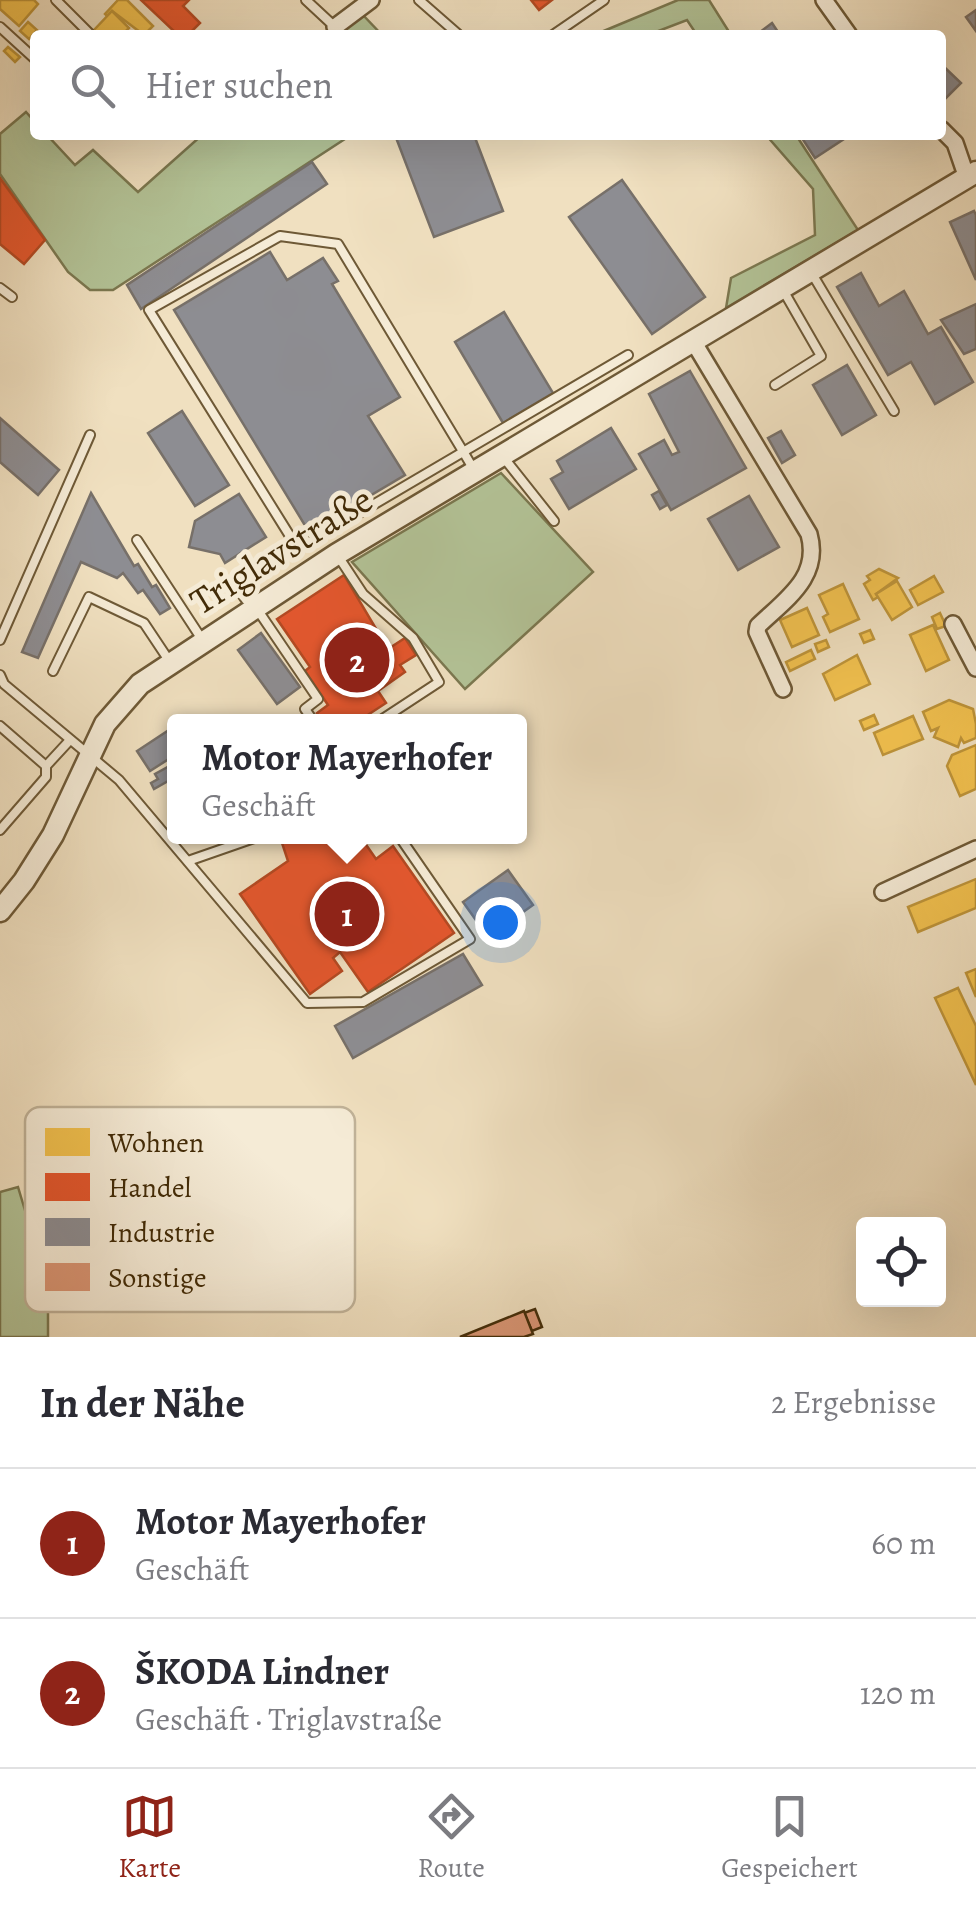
<!DOCTYPE html>
<html lang="de">
<head>
<meta charset="utf-8">
<style>
	body { margin:0; font-family:Alegreya,serif; background:#f7f7f7; color:#2b2b33 }
	.controls { position:absolute; right:30px; bottom:30px; display:grid; overflow:hidden; border-radius:10px; box-shadow:0 10px 40px #0002 }
	.controls button { width:90px; height:90px; display:grid; place-items:center; padding:0; border:0; border-bottom:2px solid #e1e1e2; background:#fff; color:#2b2b33; font:50px sans-serif }
	.you { position:absolute; left:500px; top:922px; width:35px; height:35px; margin:-25px; border:8px solid #fff; border-radius:50%; background:#1a73e8; box-shadow:0 0 0 15px #1a73e833 }
	.badge { display:grid; place-items:center; width:65px; height:65px; border-radius:50%; background:#8f2418; color:#fff; font-size:32px; font-weight:700 }
	.pin { position:absolute; translate:-50% -50%; border:5px solid #fff; box-shadow:0 2px 10px #0006 }
	.popup { position:absolute; left:167px; top:714px; width:360px; height:130px; box-sizing:border-box; display:grid; place-content:center; border-radius:10px; background:#fff; filter:drop-shadow(0 2px 8px #0005); font-size:32px; white-space:nowrap; color:#7c7c81 }
	.popup b { font-size:38px; color:#2b2b33 }
	.popup::after { content:''; position:absolute; left:50%; top:100%; margin-left:-20px; border:20px solid transparent; border-top-color:#fff }
	.list { margin:0; padding:0; list-style:none }
	h2 { display:flex; justify-content:space-between; align-items:center; height:130px; margin:0; padding:0 40px; font-size:42px }
	h2 small { font-size:32px; font-weight:400; color:#7c7c81 }
	.list li { display:grid; grid-template-columns:65px 1fr auto; gap:30px; align-items:center; box-sizing:border-box; height:150px; padding:0 40px; border-top:2px solid #e1e1e2 }
	.list b { display:block; font-size:38px; white-space:nowrap }
	.list p { margin:0; font-size:32px; white-space:nowrap; color:#7c7c81 }
	.list em { font-size:32px; font-style:normal; color:#7c7c81 }
	.icon { flex:none; width:55px; height:55px; fill:none; stroke:currentColor; stroke-width:2; stroke-linecap:round; stroke-linejoin:round }
	.map { position:relative; flex:none; width:976px; height:1337px; overflow:hidden }
	.search { position:absolute; background:#fff; box-shadow:0 10px 40px #0002; left:30px; right:30px; top:30px; height:110px; display:flex; align-items:center; gap:25px; box-sizing:border-box; padding:0 35px; border-radius:10px; color:#7c7c81; font-size:38px }
	.sheet { height:430px; background:#fff }
	nav { display:flex; justify-content:space-around; align-items:center; box-sizing:border-box; height:140px; border-top:2px solid #e1e1e2; background:#fff; font-size:28px; color:#7c7c81 }
	nav a { display:grid; justify-items:center; gap:5px }
	nav .on { color:#8f2418 }
	.map>svg:first-child { display:block }
	.green { fill:#b3c397; stroke:#7b7850; stroke-width:2.5 }
	.homes { fill:#f2c14e; stroke:#be9439; stroke-width:2.5 }
	.shops { fill:#e4572e; stroke:#b44a23; stroke-width:2.5 }
	.industry { fill:#8d8d92; stroke:#777069; stroke-width:2.5 }
	.building { fill:#da9675; stroke:#432c08; stroke-width:2.5 }
	.lines { fill:none; stroke-linecap:round; stroke-linejoin:round }
	.service-casing { stroke:#6e5936; stroke-width:12 }
	.minor-casing { stroke:#6e5936; stroke-width:20 }
	.tertiary-casing { stroke:#6e5936; stroke-width:25 }
	.service { stroke:#f5ebd6; stroke-width:8 }
	.minor { stroke:#f5ebd6; stroke-width:15 }
	.tertiary { stroke:#f5ebd6; stroke-width:20 }
	.labels { text-anchor:middle; dominant-baseline:central; stroke-width:10; stroke-linejoin:round; paint-order:stroke }
	.street-label { font-size:38px; fill:#432c08; stroke:#f5ebd6 }
	.key { fill:#f5ebd6; stroke:#c0b298; stroke-width:2.5 }
	.key-label { font-size:28px; fill:#432c08 }
</style>
</head>
<body>
<div class="map">
<svg width="976" height="1337" viewBox="0 0 976 1337">
	<rect width="100%" height="100%" fill="#f0e0c0"/>
	<filter id="stains"><feTurbulence type="fractalNoise" baseFrequency=".002" numOctaves="4"/><feColorMatrix values="0 0 0 0 .2 0 0 0 0 .09 0 0 0 0 .02 0 0 0 .5 -.17"/></filter>
	<radialGradient id="worn" r=".72"><stop offset=".6" stop-color="#630" stop-opacity="0"/><stop offset="1" stop-color="#630" stop-opacity=".3"/></radialGradient>
	<g class="green">
		<path d="M 678,0 L 709,0 L 731,35 L 697,35 L 687,20 L 648,35 L 594,35 Z"/>
		<path d="M 362,14 L 382,35 L 336,35 Z"/>
		<path d="M 26,112 L 35,122 L 35,135 L 47,135 L 75,165 L 93,150 L 138,192 L 202,135 L 351,135 L 113,290 L 90,290 L 68,272 L 0,174 L 0,134 Z"/>
		<path d="M 766,135 L 796,135 L 858,230 L 726,308 L 731,278 L 815,235 L 813,189 Z"/>
		<path d="M 501,473 L 593,572 L 465,689 L 352,562 Z"/>
		<path d="M 18,1187 L 48,1287 L 48,1337 L 0,1337 L 0,1192 Z"/>
	</g>
	<g class="homes">
		<path d="M 0,0 L 34,0 L 38,4 L 19,26 L 0,9 Z"/>
		<path d="M 118,0 L 127,0 L 153,26 L 144,35 L 112,11 L 107,16 L 105,14 Z"/>
		<path d="M 112,11 L 129,28 L 122,35 L 98,35 L 93,31 Z"/>
		<path d="M 28,22 L 37,30 L 29,39 L 20,31 Z"/>
		<path d="M 8,47 L 20,57 L 15,62 L 4,51 Z"/>
		<path d="M 879,569 L 898,578 L 876,594 L 878,597 L 873,600 L 864,584 L 870,580 L 867,576 Z"/>
		<path d="M 934,576 L 943,592 L 918,605 L 910,590 Z"/>
		<path d="M 897,581 L 912,607 L 892,620 L 876,594 Z"/>
		<path d="M 843,584 L 859,619 L 830,632 L 823,617 L 828,614 L 819,595 Z"/>
		<path d="M 807,608 L 819,635 L 792,647 L 780,620 Z"/>
		<path d="M 940,613 L 946,626 L 937,629 L 932,617 Z"/>
		<path d="M 933,625 L 949,660 L 926,671 L 910,635 Z"/>
		<path d="M 870,630 L 874,639 L 864,643 L 860,634 Z"/>
		<path d="M 826,640 L 829,647 L 818,652 L 815,644 Z"/>
		<path d="M 811,650 L 815,659 L 790,671 L 786,662 Z"/>
		<path d="M 857,655 L 870,684 L 835,700 L 823,674 Z"/>
		<path d="M 949,700 L 973,709 L 976,724 L 976,738 L 964,743 L 961,738 L 958,747 L 934,737 L 938,728 L 931,731 L 923,712 Z"/>
		<path d="M 874,715 L 878,724 L 864,730 L 860,721 Z"/>
		<path d="M 913,716 L 923,739 L 883,755 L 874,733 Z"/>
		<path d="M 976,745 L 976,789 L 960,796 L 947,766 L 952,755 Z"/>
		<path d="M 976,879 L 976,908 L 918,932 L 908,907 Z"/>
		<path d="M 976,969 L 976,997 L 966,973 Z"/>
		<path d="M 958,988 L 976,1026 L 976,1085 L 935,998 Z"/>
	</g>
	<g class="shops">
		<path d="M 141,0 L 189,0 L 183,6 L 200,23 L 188,35 L 178,35 Z"/>
		<path d="M 531,0 L 552,0 L 539,10 Z"/>
		<path d="M 0,178 L 45,240 L 24,264 L 0,244 Z"/>
		<path d="M 344,575 L 388,649 L 405,638 L 416,655 L 400,665 L 405,672 L 378,691 L 386,703 L 357,722 L 322,722 L 317,713 L 328,705 L 305,671 L 310,667 L 277,619 Z"/>
		<path d="M 289,836 L 360,836 L 376,859 L 393,846 L 454,933 L 368,992 L 340,952 L 333,958 L 342,971 L 310,994 L 240,894 L 288,861 L 281,840 Z"/>
	</g>
	<g class="industry">
		<path d="M 976,10 L 976,31 L 966,17 Z"/>
		<path d="M 772,23 L 780,35 L 756,35 Z"/>
		<path d="M 941,64 L 961,83 L 941,103 Z"/>
		<path d="M 395,135 L 474,135 L 503,211 L 434,237 Z"/>
		<path d="M 800,135 L 846,135 L 847,137 L 815,158 Z"/>
		<path d="M 312,162 L 327,184 L 141,309 L 127,285 Z"/>
		<path d="M 622,180 L 705,297 L 652,334 L 569,217 Z"/>
		<path d="M 974,211 L 976,215 L 976,280 L 950,222 Z"/>
		<path d="M 270,252 L 287,280 L 323,258 L 338,281 L 332,284 L 400,397 L 368,416 L 405,475 L 309,532 L 174,310 Z"/>
		<path d="M 861,273 L 879,306 L 904,291 L 928,334 L 941,327 L 973,382 L 935,404 L 911,362 L 888,375 L 837,287 Z"/>
		<path d="M 976,304 L 976,349 L 964,354 L 941,320 Z"/>
		<path d="M 504,312 L 553,393 L 503,423 L 455,342 Z"/>
		<path d="M 847,365 L 876,415 L 842,435 L 813,385 Z"/>
		<path d="M 690,371 L 746,468 L 671,510 L 639,454 L 664,440 L 672,455 L 679,452 L 649,394 Z"/>
		<path d="M 182,411 L 229,485 L 195,506 L 148,433 Z"/>
		<path d="M 0,418 L 59,470 L 38,495 L 0,462 Z"/>
		<path d="M 611,428 L 636,469 L 569,509 L 551,479 L 563,472 L 557,461 Z"/>
		<path d="M 781,431 L 795,455 L 782,463 L 768,438 Z"/>
		<path d="M 659,491 L 667,505 L 660,509 L 652,495 Z"/>
		<path d="M 91,493 L 134,566 L 138,564 L 152,587 L 156,585 L 170,608 L 160,614 L 143,590 L 138,593 L 123,573 L 117,578 L 81,562 L 38,658 L 22,652 Z"/>
		<path d="M 239,494 L 266,537 L 225,563 L 220,554 L 189,547 L 195,521 Z"/>
		<path d="M 749,496 L 779,547 L 738,570 L 708,519 Z"/>
		<path d="M 261,633 L 300,687 L 277,704 L 238,650 Z"/>
		<path d="M 169,730 L 175,738 L 175,755 L 150,771 L 137,751 Z"/>
		<path d="M 175,763 L 175,777 L 154,789 L 151,783 L 158,779 L 155,774 Z"/>
		<path d="M 508,870 L 533,905 L 488,937 L 463,902 Z"/>
		<path d="M 463,954 L 482,985 L 353,1058 L 335,1026 Z"/>
	</g>
	<g class="building">
		<path d="M 535,1309 L 542,1327 L 532,1331 L 524,1313 Z"/>
		<path d="M 524,1311 L 533,1334 L 524,1337 L 460,1337 Z"/>
	</g>
	<g class="lines">
		<defs>
			<g id="service">
				<path d="M 56,0 L 91,35"/>
				<path d="M 306,0 L 335,27"/>
				<path d="M 419,0 L 459,35"/>
				<path d="M 0,27 L 35,59"/>
				<path d="M 553,35 L 604,0"/>
				<path d="M 811,272 L 894,411"/>
				<path d="M 0,288 L 12,297"/>
				<path d="M 775,385 L 821,356 L 783,290"/>
				<path d="M 504,458 L 554,521"/>
				<path d="M 474,470 L 464,453 L 338,244 L 280,236 L 149,310 L 298,549 L 628,355"/>
				<path d="M 137,540 L 203,641"/>
				<path d="M 338,556 L 363,594 L 413,638 L 439,682 L 378,722"/>
				<path d="M 235,584 L 246,600 L 255,606 L 318,699 L 305,709 L 314,722"/>
				<path d="M 0,640 L 90,435"/>
				<path d="M 53,671 L 89,597 L 144,623 L 170,662"/>
				<path d="M 0,675 L 4,684 L 119,780 L 307,1003 L 363,1002 L 470,939 L 399,836"/>
				<path d="M 0,726 L 46,766 L 70,740"/>
				<path d="M 0,830 L 46,777 L 46,766"/>
				<path d="M 188,861 L 260,836"/>
			</g>
			<g id="minor">
				<path d="M 824,0 L 849,35"/>
				<path d="M 335,27 L 371,0"/>
				<path d="M 941,129 L 955,143 L 967,178"/>
				<path d="M 693,341 L 809,534 C 821,577 786,599 758,626 L 757,632 L 783,689"/>
				<path d="M 953,624 L 976,668"/>
				<path d="M 883,892 L 976,849"/>
			</g>
			<path id="tertiary" d="M 0,911 L 24,881 L 53,835 L 105,724 L 140,684 L 337,554 L 976,172"/>
		</defs>
		<use href="#service" class="service-casing"/>
		<use href="#minor" class="minor-casing"/>
		<use href="#tertiary" class="tertiary-casing"/>
		<use href="#service" class="service"/>
		<use href="#minor" class="minor"/>
		<use href="#tertiary" class="tertiary"/>
	</g>
	<g class="labels">
		<g class="street-label">
			<text transform="translate(281 550) rotate(-32)">Triglavstraße</text>
		</g>
	</g>
	<rect x="25" y="1107" width="330" height="205" rx="15" class="key"/>
	<rect x="45" y="1128" width="45" height="28" fill="#f2c14e"/>
	<rect x="45" y="1173" width="45" height="28" fill="#e4572e"/>
	<rect x="45" y="1218" width="45" height="28" fill="#8d8d92"/>
	<rect x="45" y="1263" width="45" height="28" fill="#da9675"/>
	<g class="key-label">
		<text x="108" y="1152">Wohnen</text>
		<text x="108" y="1197">Handel</text>
		<text x="108" y="1242">Industrie</text>
		<text x="108" y="1287">Sonstige</text>
	</g>
	<rect width="100%" height="100%" filter="url(#stains)"/>
	<rect width="100%" height="100%" fill="url(#worn)"/>
</svg>
<div class="controls">
<button><svg class="icon" aria-label="locate" viewBox="0 0 24 24"><circle cx="12" cy="12" r="6"/><path d="M12 2v4M12 18v4M2 12h4M18 12h4"/></svg></button>
</div>
<div class="you"></div>
<div class="pin badge" style="left:347px;top:914px">1</div>
<div class="popup"><b>Motor Mayerhofer</b>Geschäft</div>
<div class="pin badge" style="left:357px;top:660px">2</div>
<div class="search"><svg class="icon" aria-label="search" viewBox="0 0 24 24"><circle cx="10" cy="10" r="6"/><path d="M15 15l6 6"/></svg>Hier suchen</div>
</div>
<section class="sheet">
<h2>In der Nähe<small>2 Ergebnisse</small></h2>
<ul class="list">
<li><span class="badge">1</span><div><b>Motor Mayerhofer</b><p>Geschäft</p></div><em>60 m</em></li>
<li><span class="badge">2</span><div><b>ŠKODA Lindner</b><p>Geschäft · Triglavstraße</p></div><em>120 m</em></li>
</ul>
</section>
<nav>
<a class="on"><svg class="icon" aria-label="map" viewBox="0 0 24 24"><path d="M3 6l6-2 6 2 6-2v14l-6 2-6-2-6 2zM9 4v14M15 6v14"/></svg>Karte</a>
<a><svg class="icon" aria-label="directions" viewBox="0 0 24 24"><path d="M12 3l9 9-9 9-9-9zM9 14v-3h6M13 9l2 2-2 2"/></svg>Route</a>
<a><svg class="icon" aria-label="saved" viewBox="0 0 24 24"><path d="M7 4h10v16l-5-4-5 4z"/></svg>Gespeichert</a>
</nav>
</body>
</html>
